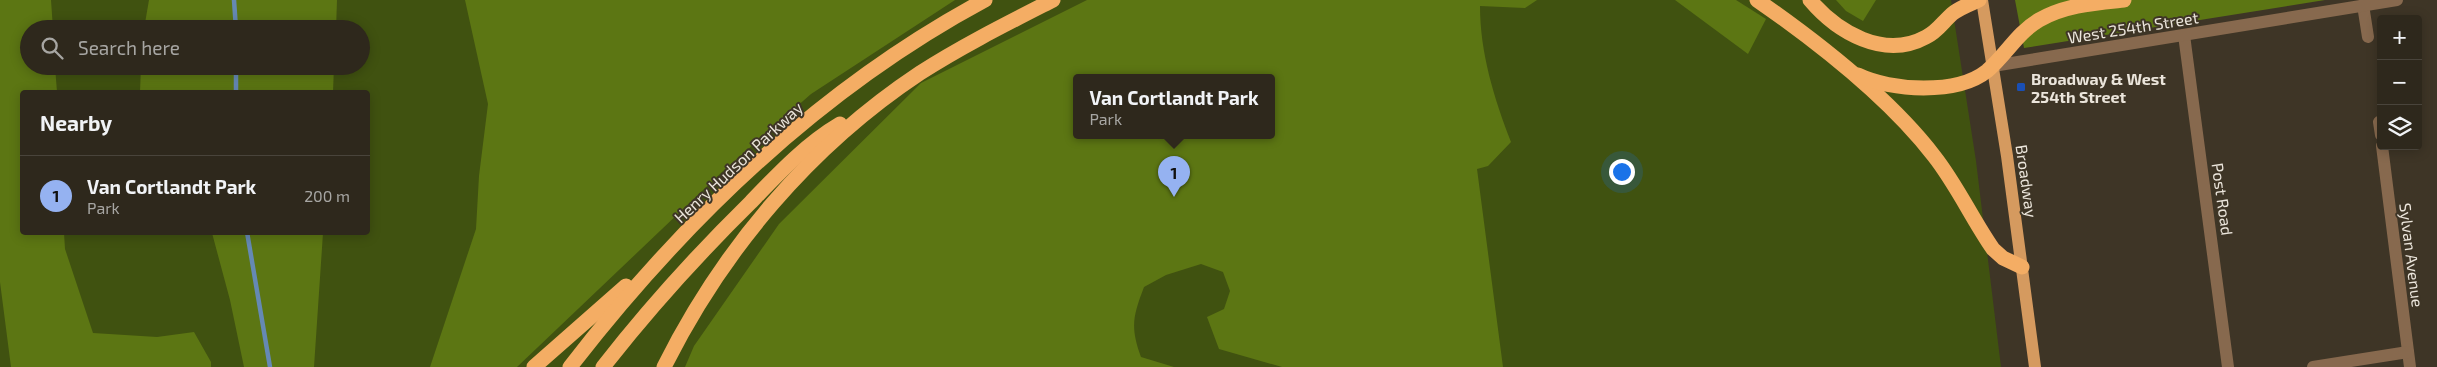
<!DOCTYPE html>
<html lang="en">
<head>
<meta charset="utf-8">
<style>
	body { margin:0; font-family:"Exo 2",sans-serif; background:#3a3429; color:#f1f3f6 }
	.controls { position:absolute; right:15px; top:15px; display:grid; overflow:hidden; border-radius:5px; box-shadow:0 2px 12px #0003 }
	.controls button { width:45px; height:45px; display:grid; place-items:center; padding:0; border:0; border-bottom:1px solid #49443b; background:#2e281c; color:#f1f3f6; font:25px sans-serif }
	.you { position:absolute; left:1621px; top:171px; width:18px; height:18px; margin:-12px; border:4px solid #fff; border-radius:50%; background:#1a73e8; box-shadow:0 0 0 8px #1a73e833 }
	.badge { display:grid; place-items:center; width:32px; height:32px; border-radius:50%; background:#95b2f1; color:#111; font-size:16px; font-weight:700 }
	.pin { position:absolute; translate:-50% -41px; filter:drop-shadow(0 1px 2px #0008) }
	.pin::after { content:''; position:absolute; top:26px; width:18px; height:15px; background:inherit; clip-path:polygon(0 0,100% 0,50% 100%) }
	.popup { position:absolute; left:1073px; top:74px; width:202px; height:65px; box-sizing:border-box; display:grid; place-content:center; border-radius:5px; background:#2e281c; filter:drop-shadow(0 1px 4px #0005); font-size:16px; white-space:nowrap; color:#a7a6a3 }
	.popup b { font-size:19px; color:#f1f3f6 }
	.popup::after { content:''; position:absolute; left:50%; top:100%; margin-left:-10px; border:10px solid transparent; border-top-color:#2e281c }
	.list { margin:0; padding:0; list-style:none }
	h2 { display:flex; justify-content:space-between; align-items:center; height:65px; margin:0; padding:0 20px; font-size:21px }
	h2 small { font-size:16px; font-weight:400; color:#a7a6a3 }
	.list li { display:grid; grid-template-columns:32px 1fr auto; gap:15px; align-items:center; box-sizing:border-box; height:80px; padding:0 20px; border-top:1px solid #49443b }
	.list b { display:block; font-size:19px; white-space:nowrap }
	.list p { margin:0; font-size:16px; white-space:nowrap; color:#a7a6a3 }
	.list em { font-size:16px; font-style:normal; color:#a7a6a3 }
	.icon { flex:none; width:28px; height:28px; fill:none; stroke:currentColor; stroke-width:2; stroke-linecap:round; stroke-linejoin:round }
	.map { position:relative; flex:none; width:2437px; height:367px; overflow:hidden }
	.search { position:absolute; background:#2e281c; box-shadow:0 2px 12px #0003; left:20px; top:20px; width:350px; height:55px; display:flex; align-items:center; gap:12px; box-sizing:border-box; padding:0 18px; border-radius:28px; color:#a7a6a3; font-size:19px }
	.panel { position:absolute; background:#2e281c; box-shadow:0 2px 12px #0003; left:20px; top:90px; width:350px; height:145px; border-radius:5px }
	.map>svg:first-child { display:block }
	.green { fill:#405210; fill-rule:evenodd }
	.forest { fill:#5c7613; fill-rule:evenodd }
	.lines { fill:none; stroke-linecap:round; stroke-linejoin:round }
	.stream { stroke:#6589b4; stroke-width:4.5 }
	.street { stroke:#87694e; stroke-width:12 }
	.primary { stroke:#d59a5f; stroke-width:12 }
	.highway { stroke:#f4ad64; stroke-width:15 }
	.transit-dot { fill:#1a4fb4; stroke:#3e3526; stroke-width:2 }
	.labels { text-anchor:middle; dominant-baseline:central; stroke-width:4; stroke-linejoin:round; paint-order:stroke }
	.street-label { font-size:16px; fill:#ebe5db; stroke:#3e3526 }
	.poi-label { font-size:16px; font-weight:bold; fill:#ebe5db; stroke:#3e3526; text-anchor:start }
</style>
</head>
<body>
<div class="map">
<svg width="2437" height="367" viewBox="0 0 2437 367">
	<rect width="100%" height="100%" fill="#3e3526"/>
	<path class="green" d="M 0,0 L 1951,0 L 1976,161 L 2001,367 L 0,367 ZM 29,29 L 361,29 L 361,66 L 29,66 ZM 1076,78 L 1272,78 L 1272,136 L 1076,136 ZM 22,92 L 368,92 L 368,232 L 22,232 Z"/>
	<g class="forest">
		<path d="M 0,0 L 51,0 L 53,29 L 29,29 L 29,66 L 55,66 L 57,92 L 22,92 L 22,232 L 64,233 L 65,249 L 93,333 L 157,337 L 194,332 L 211,362 L 211,367 L 11,367 L 0,282 Z"/>
		<path d="M 149,0 L 337,0 L 336,29 L 144,29 Z"/>
		<path d="M 465,0 L 955,0 L 811,94 L 723,171 L 517,367 L 430,367 L 476,229 L 479,176 L 488,104 Z"/>
		<path d="M 1087,0 L 1537,0 L 1525,8 L 1480,6 C 1480,53 1494,98 1511,142 L 1488,166 L 1477,169 L 1503,367 L 1282,367 L 1219,349 L 1207,317 L 1224,309 L 1230,291 L 1223,272 L 1201,264 L 1166,275 L 1144,287 C 1133,316 1130,327 1141,357 L 1174,367 L 685,367 L 694,346 L 779,224 L 921,83 ZM 1076,78 L 1272,78 L 1272,136 L 1076,136 Z"/>
		<path d="M 1675,0 L 1736,0 L 1766,19 L 1748,54 Z"/>
		<path d="M 1836,0 L 1876,0 L 1863,21 L 1846,11 Z"/>
		<path d="M 2015,0 L 2325,0 L 2024,48 Z"/>
		<path d="M 141,66 L 334,66 L 333,92 L 140,92 Z"/>
		<path d="M 212,233 L 323,233 L 314,367 L 244,367 L 230,300 Z"/>
	</g>
	<g class="lines">
		<g class="stream">
			<path d="M 234,0 L 236,29"/>
			<path d="M 236,92 L 236,66"/>
			<path d="M 247,232 L 270,367"/>
		</g>
		<g class="street">
			<path d="M 2363,5 L 2368,37"/>
			<path d="M 2184,35 L 2228,367"/>
			<path d="M 1993,66 L 2397,0"/>
			<path d="M 2379,122 L 2381,135"/>
			<path d="M 2382,146 L 2410,367"/>
			<path d="M 2313,367 L 2408,352"/>
		</g>
		<path class="primary" d="M 1982,0 L 2007,156 L 2035,367"/>
		<g class="highway">
			<path d="M 1757,0 C 1816,41 1890,99 1934,156 C 1957,185 1972,219 1993,249 L 2003,258 L 2022,267"/>
			<path d="M 1810,0 C 1837,32 1884,60 1926,37 C 1937,32 1943,22 1952,14 C 1959,8 1970,4 1979,0"/>
			<path d="M 1858,75 C 1891,91 1957,95 1987,71 C 2006,55 2017,33 2039,20 C 2065,5 2095,3 2124,0"/>
			<path d="M 534,367 L 626,286"/>
			<path d="M 570,367 C 683,221 821,88 985,0"/>
			<path d="M 603,367 C 650,307 697,255 751,202 C 778,174 806,144 840,124"/>
			<path d="M 664,367 C 723,249 810,146 920,73 C 962,46 1008,23 1053,0"/>
		</g>
	</g>
	<rect class="transit-dot" x="2016" y="82" width="10" height="10" rx="2.5"/>
	<g class="labels">
		<g class="street-label">
			<text transform="translate(2133 27) rotate(-9)">West 254th Street</text>
			<text transform="translate(738 162) rotate(-43)">Henry Hudson Parkway</text>
			<text transform="translate(2027 181) rotate(82)">Broadway</text>
			<text transform="translate(2223 199) rotate(82)">Post Road</text>
			<text transform="translate(2412 255) rotate(83)">Sylvan Avenue</text>
		</g>
		<g class="poi-label">
			<text x="2031" y="78">Broadway &amp; West<tspan x="2031" dy="18">254th Street</tspan></text>
		</g>
	</g>
</svg>
<div class="controls">
<button>+</button>
<button>−</button>
<button><svg class="icon" aria-label="layers" viewBox="0 0 24 24"><path d="M12 4l9 5-9 5-9-5zM3 14l9 5 9-5"/></svg></button>
</div>
<div class="you"></div>
<div class="pin badge" style="left:1174px;top:197px">1</div>
<div class="popup"><b>Van Cortlandt Park</b>Park</div>
<div class="search"><svg class="icon" aria-label="search" viewBox="0 0 24 24"><circle cx="10" cy="10" r="6"/><path d="M15 15l6 6"/></svg>Search here</div>
<section class="panel">
<h2>Nearby<small></small></h2>
<ul class="list">
<li><span class="badge">1</span><div><b>Van Cortlandt Park</b><p>Park</p></div><em>200 m</em></li>
</ul>
</section>
</div>
</body>
</html>
